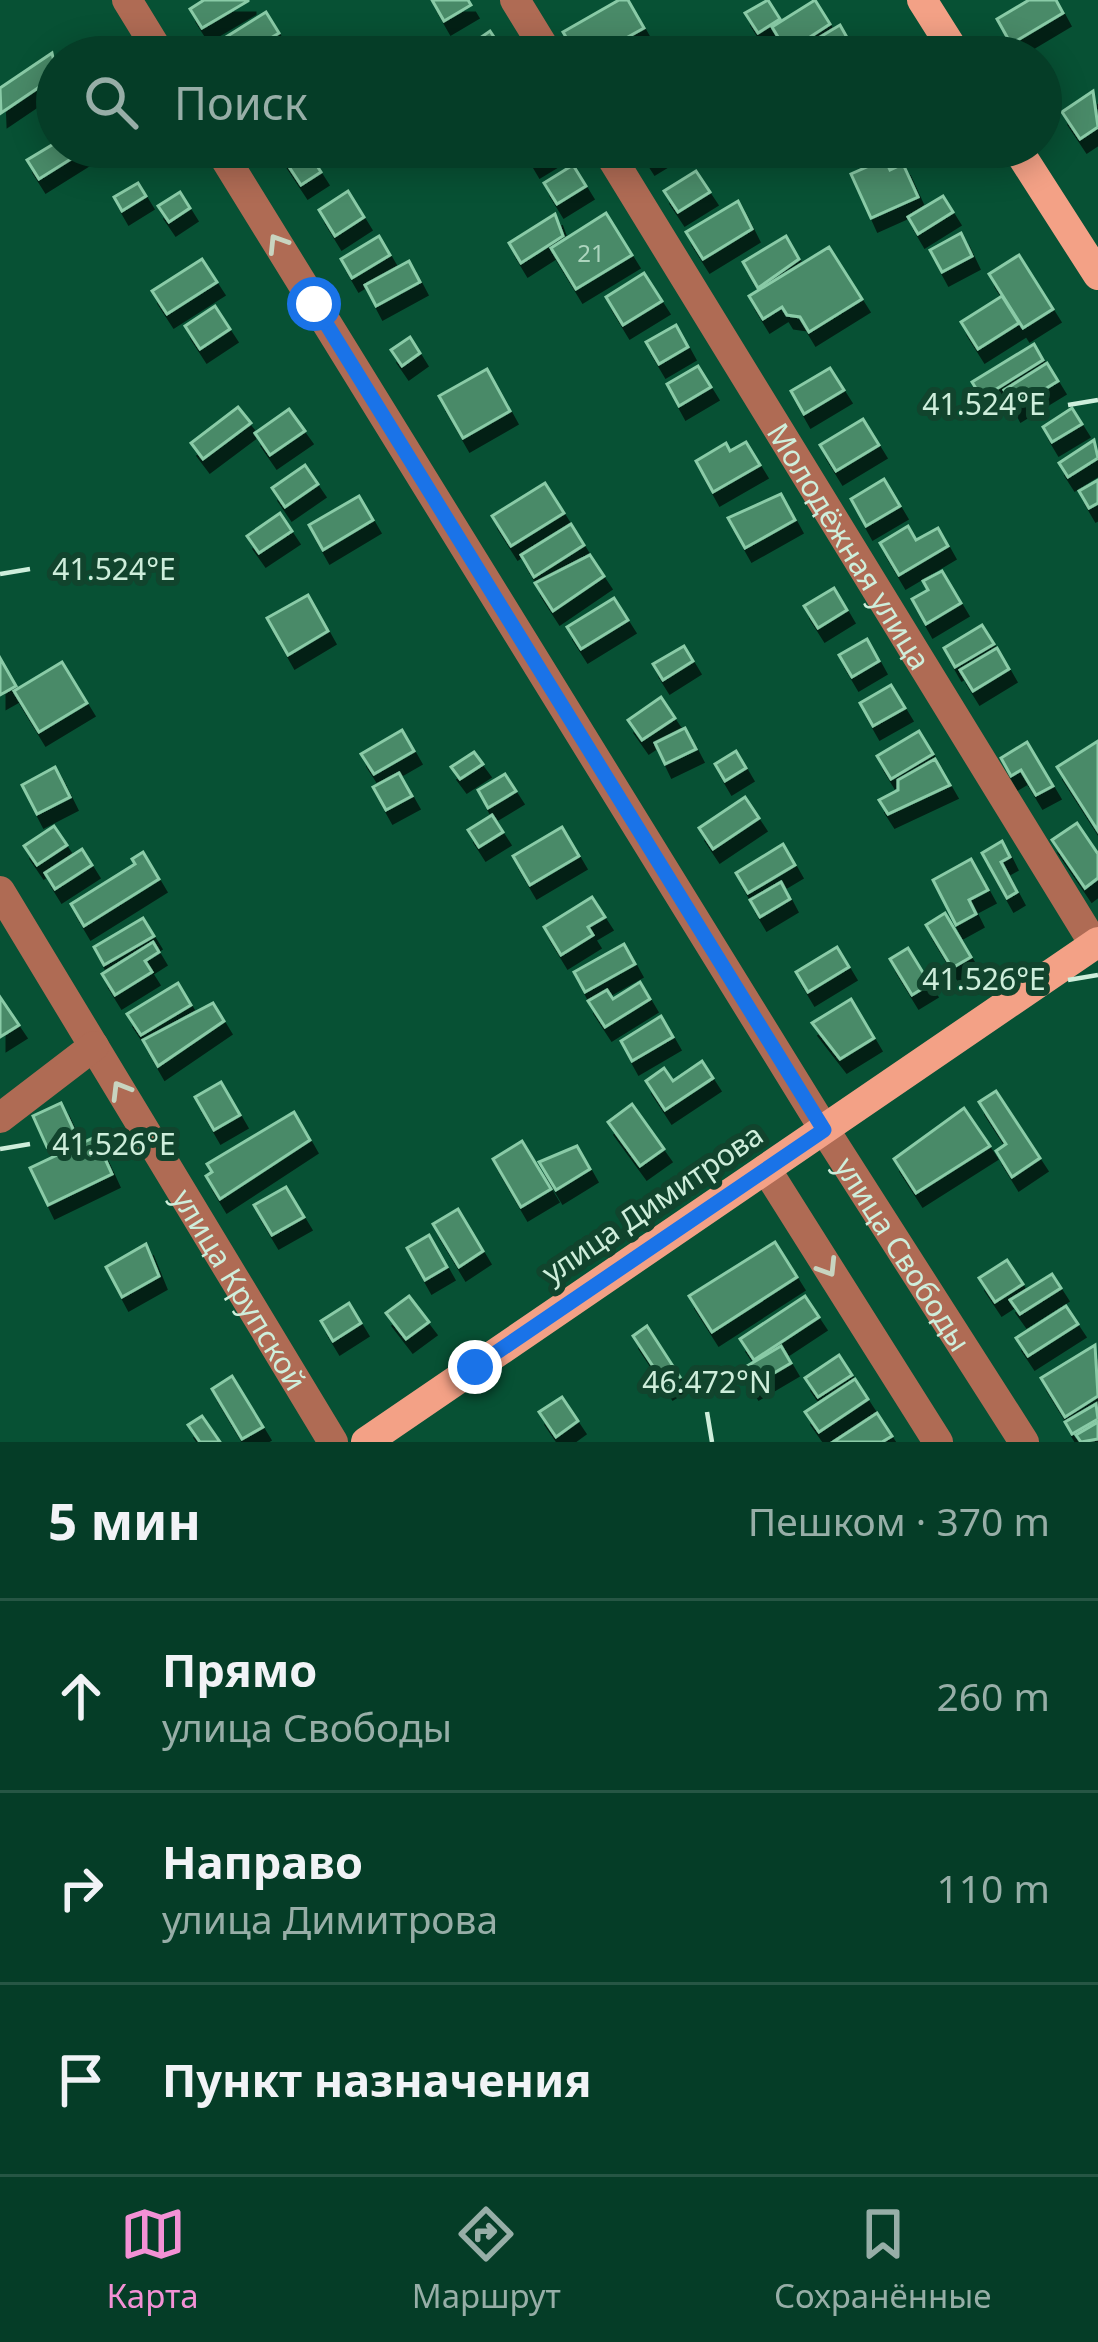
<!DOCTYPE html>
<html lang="ru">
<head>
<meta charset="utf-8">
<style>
	body { margin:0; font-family:"Noto Sans",sans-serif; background:#0e442f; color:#f1f3f6 }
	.stop { position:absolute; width:36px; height:36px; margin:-27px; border:9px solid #1a73e8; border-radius:50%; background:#fff }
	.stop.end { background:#1a73e8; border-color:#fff; box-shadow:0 3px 12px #0008 }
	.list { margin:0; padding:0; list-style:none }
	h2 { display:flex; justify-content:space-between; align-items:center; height:156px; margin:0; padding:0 48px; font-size:51px }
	h2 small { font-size:39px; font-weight:400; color:#97aea7 }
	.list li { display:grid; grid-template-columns:78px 1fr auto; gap:36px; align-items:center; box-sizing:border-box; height:192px; padding:0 48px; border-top:3px solid #265644 }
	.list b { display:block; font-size:45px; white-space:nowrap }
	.list p { margin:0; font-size:39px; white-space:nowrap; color:#97aea7 }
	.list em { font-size:39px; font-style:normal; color:#97aea7 }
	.icon { flex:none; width:66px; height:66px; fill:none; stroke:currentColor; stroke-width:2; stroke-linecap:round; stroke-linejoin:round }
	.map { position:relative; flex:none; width:1098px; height:1442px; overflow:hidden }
	.search { position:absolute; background:#053d27; box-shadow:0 6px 30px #0003; left:36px; right:36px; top:36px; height:132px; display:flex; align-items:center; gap:30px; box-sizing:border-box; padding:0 42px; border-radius:66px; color:#97aea7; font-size:45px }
	.sheet { height:732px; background:#053d27 }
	nav { display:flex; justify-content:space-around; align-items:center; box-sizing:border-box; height:168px; border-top:3px solid #265644; background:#053d27; font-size:33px; color:#97aea7 }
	nav a { display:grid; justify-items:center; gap:6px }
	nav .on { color:#f391d5 }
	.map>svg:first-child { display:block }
	.building { fill:#498a68; stroke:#8acba7; stroke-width:3; filter:url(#shadow) }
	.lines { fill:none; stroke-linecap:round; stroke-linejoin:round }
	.minor { stroke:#af6b54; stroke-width:30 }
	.major { stroke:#f3a186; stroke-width:30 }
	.oneway { stroke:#c8d4c0 }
	.route { stroke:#1a73e8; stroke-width:15 }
	.ticks { fill:none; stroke:#ceeedb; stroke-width:4.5 }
	.labels { text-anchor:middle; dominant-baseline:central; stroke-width:12; stroke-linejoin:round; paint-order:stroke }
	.number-label { font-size:24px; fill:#add5be }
	.street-label { font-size:30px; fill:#ceeedb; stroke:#11442d }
	.ticks-label { font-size:30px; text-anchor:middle; fill:#ceeedb; stroke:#11442d; stroke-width:12; stroke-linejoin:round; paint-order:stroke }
</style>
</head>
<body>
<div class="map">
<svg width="1098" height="1442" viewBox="0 0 1098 1442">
	<defs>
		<filter id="shadow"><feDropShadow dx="7" dy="13" stdDeviation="0" flood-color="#0009"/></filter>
	</defs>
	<rect width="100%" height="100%" fill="#075134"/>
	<g class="building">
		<path d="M 204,0 L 248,0 L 248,1 L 202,28 L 190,9 Z"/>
		<path d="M 432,0 L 468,0 L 471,5 L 444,21 Z"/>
		<path d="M 619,0 L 628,0 L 644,28 L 592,57 L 578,57 L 563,32 Z"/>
		<path d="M 768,0 L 780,19 L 758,33 L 745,13 Z"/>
		<path d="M 815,0 L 830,24 L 787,52 L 772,27 Z"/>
		<path d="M 1029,0 L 1056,0 L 1063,13 L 1011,44 L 997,19 Z"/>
		<path d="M 266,12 L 279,33 L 240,57 L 216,57 L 210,47 Z"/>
		<path d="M 840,25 L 858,57 L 805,57 L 814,51 L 810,43 Z"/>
		<path d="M 490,31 L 504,52 L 459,57 L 457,54 Z"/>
		<path d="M 52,53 L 57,75 L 1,113 L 0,88 Z"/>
		<path d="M 1093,91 L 1098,127 L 1080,139 L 1062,112 Z"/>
		<path d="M 57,142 L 57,147 L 90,147 L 39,179 L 27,160 Z"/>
		<path d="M 282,147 L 305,147 L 321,172 L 301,185 L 278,150 Z"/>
		<path d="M 523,147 L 561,147 L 533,164 Z"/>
		<path d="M 639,147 L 671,147 L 648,161 Z"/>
		<path d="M 885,159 L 890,170 L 903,164 L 918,197 L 871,218 L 851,174 Z"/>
		<path d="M 573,165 L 586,186 L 557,204 L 544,183 Z"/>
		<path d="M 696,171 L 710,192 L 678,212 L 664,191 Z"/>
		<path d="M 138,183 L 146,196 L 122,211 L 114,197 Z"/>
		<path d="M 348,191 L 364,217 L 335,236 L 319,210 Z"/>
		<path d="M 180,192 L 190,208 L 169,222 L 158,206 Z"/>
		<path d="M 943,196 L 953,212 L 918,234 L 908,217 Z"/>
		<path d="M 738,201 L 752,229 L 703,259 L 686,232 Z"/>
		<path d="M 606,213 L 632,255 L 576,289 L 551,248 Z"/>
		<path d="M 555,214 L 563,236 L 521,263 L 509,243 Z"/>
		<path d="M 961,233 L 972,256 L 942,272 L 930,250 Z"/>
		<path d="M 379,236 L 390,255 L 352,278 L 341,259 Z"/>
		<path d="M 786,236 L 799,259 L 758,288 L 743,262 Z"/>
		<path d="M 829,247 L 862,299 L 809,332 L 800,317 L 787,315 L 782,307 L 763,319 L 749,296 Z"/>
		<path d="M 1019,255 L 1053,309 L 1023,328 L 989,274 Z"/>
		<path d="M 202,259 L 217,282 L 167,314 L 152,291 Z"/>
		<path d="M 409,261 L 420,282 L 376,306 L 365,285 Z"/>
		<path d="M 644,273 L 662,301 L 623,325 L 606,297 Z"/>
		<path d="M 1002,296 L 1019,323 L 978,349 L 961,322 Z"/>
		<path d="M 215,306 L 230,329 L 200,349 L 185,326 Z"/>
		<path d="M 676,325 L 688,347 L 659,364 L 646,342 Z"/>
		<path d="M 410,337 L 420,353 L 402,366 L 391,350 Z"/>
		<path d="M 1034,344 L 1043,360 L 982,398 L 972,382 Z"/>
		<path d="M 1047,363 L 1058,381 L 1014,408 L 1004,390 Z"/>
		<path d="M 698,366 L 711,387 L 679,406 L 667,384 Z"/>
		<path d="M 830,368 L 844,390 L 804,414 L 791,391 Z"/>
		<path d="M 487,369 L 510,411 L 463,438 L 439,396 Z"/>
		<path d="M 238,407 L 251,423 L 203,459 L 191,443 Z"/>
		<path d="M 1072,408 L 1082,424 L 1052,442 L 1043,427 Z"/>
		<path d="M 289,409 L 305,431 L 270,455 L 255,433 Z"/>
		<path d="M 863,419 L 879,445 L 836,471 L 820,445 Z"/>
		<path d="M 1094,440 L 1098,458 L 1068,477 L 1059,463 Z"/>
		<path d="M 746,442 L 760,465 L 713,492 L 696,461 L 726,443 L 730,451 Z"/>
		<path d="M 305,465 L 318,484 L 285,507 L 272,488 Z"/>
		<path d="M 884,479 L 900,506 L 866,526 L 851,499 Z"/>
		<path d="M 1098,480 L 1098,503 L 1089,508 L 1079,491 Z"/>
		<path d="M 545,483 L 564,513 L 511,546 L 492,516 Z"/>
		<path d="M 781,494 L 795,520 L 745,548 L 728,518 Z"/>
		<path d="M 359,496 L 373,520 L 323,550 L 309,525 Z"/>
		<path d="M 280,513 L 292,531 L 259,553 L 247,536 Z"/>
		<path d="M 571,524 L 584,545 L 534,577 L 521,555 Z"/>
		<path d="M 908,526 L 916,540 L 938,528 L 948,546 L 899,575 L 880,543 Z"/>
		<path d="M 590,555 L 604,576 L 553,611 L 535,583 Z"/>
		<path d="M 942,571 L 961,603 L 926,624 L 912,599 L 928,590 L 923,581 Z"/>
		<path d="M 834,588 L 847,610 L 818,628 L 804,606 Z"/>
		<path d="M 308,595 L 328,631 L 288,655 L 267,618 Z"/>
		<path d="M 614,598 L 628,620 L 581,649 L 567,627 Z"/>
		<path d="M 982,625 L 994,644 L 955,667 L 944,648 Z"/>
		<path d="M 867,639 L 879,661 L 852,677 L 839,655 Z"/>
		<path d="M 684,646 L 693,661 L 663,680 L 653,664 Z"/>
		<path d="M 997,648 L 1009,669 L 973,691 L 960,670 Z"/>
		<path d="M 0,658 L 16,686 L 0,695 Z"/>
		<path d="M 62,662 L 87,703 L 39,732 L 14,691 Z"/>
		<path d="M 891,685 L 905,708 L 873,726 L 860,703 Z"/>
		<path d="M 661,697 L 675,718 L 642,740 L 628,720 Z"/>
		<path d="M 685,728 L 696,749 L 665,764 L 655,743 Z"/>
		<path d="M 402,730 L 414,751 L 374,774 L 361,754 Z"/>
		<path d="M 919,731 L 933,754 L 891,779 L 877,756 Z"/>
		<path d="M 1098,741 L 1098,831 L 1057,767 Z"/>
		<path d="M 1027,742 L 1053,786 L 1036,795 L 1021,770 L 1011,776 L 1001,758 Z"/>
		<path d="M 736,751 L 746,768 L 725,781 L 715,764 Z"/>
		<path d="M 474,752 L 483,764 L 460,779 L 451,767 Z"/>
		<path d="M 935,759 L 950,785 L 888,814 L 879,800 L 898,790 L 898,780 Z"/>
		<path d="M 55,767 L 70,797 L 37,814 L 22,785 Z"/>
		<path d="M 399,773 L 412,796 L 386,810 L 373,787 Z"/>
		<path d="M 505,774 L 516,791 L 488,808 L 478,790 Z"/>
		<path d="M 745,797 L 759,818 L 713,849 L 699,828 Z"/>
		<path d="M 492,815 L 503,832 L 479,847 L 468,830 Z"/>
		<path d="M 1077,823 L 1098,854 L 1098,878 L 1085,888 L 1052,840 Z"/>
		<path d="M 54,826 L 67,845 L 37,865 L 24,846 Z"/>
		<path d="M 562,827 L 579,856 L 530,885 L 513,856 Z"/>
		<path d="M 1002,841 L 1010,857 L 1001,862 L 1017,892 L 1007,898 L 982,853 Z"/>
		<path d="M 783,844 L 795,865 L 748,893 L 736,873 Z"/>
		<path d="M 82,849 L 92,865 L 55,889 L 45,873 Z"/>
		<path d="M 143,852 L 159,879 L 84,926 L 71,904 L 135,864 L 132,859 Z"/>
		<path d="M 971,859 L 988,890 L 969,900 L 976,914 L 956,925 L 933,880 Z"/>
		<path d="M 781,882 L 790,899 L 760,917 L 750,900 Z"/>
		<path d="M 592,897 L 605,917 L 588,927 L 593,935 L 561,955 L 544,927 Z"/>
		<path d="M 945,913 L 971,957 L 952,968 L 926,925 Z"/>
		<path d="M 143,918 L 154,936 L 104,965 L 94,947 Z"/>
		<path d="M 153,942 L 159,952 L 145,961 L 152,972 L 115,995 L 102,974 Z"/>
		<path d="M 624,944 L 635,964 L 585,992 L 574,972 Z"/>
		<path d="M 837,947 L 849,967 L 808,992 L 796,972 Z"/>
		<path d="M 908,948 L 930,984 L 912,995 L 890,959 Z"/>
		<path d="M 640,982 L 650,999 L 605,1027 L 588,1001 L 607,990 L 613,999 Z"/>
		<path d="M 178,983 L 191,1005 L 141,1035 L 127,1014 Z"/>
		<path d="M 0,997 L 19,1025 L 0,1037 Z"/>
		<path d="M 851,999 L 874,1038 L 840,1059 L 812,1023 Z"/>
		<path d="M 213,1003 L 224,1021 L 158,1066 L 143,1040 Z"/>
		<path d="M 661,1016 L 673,1037 L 632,1061 L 621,1041 Z"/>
		<path d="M 702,1061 L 713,1078 L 665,1110 L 646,1081 L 664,1068 L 673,1081 Z"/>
		<path d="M 221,1082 L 240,1115 L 214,1130 L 195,1097 Z"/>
		<path d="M 996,1091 L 1040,1158 L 1012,1177 L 996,1151 L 1006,1144 L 979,1102 Z"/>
		<path d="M 61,1103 L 75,1133 L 47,1147 L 33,1116 Z"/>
		<path d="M 632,1104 L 664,1149 L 640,1166 L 608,1122 Z"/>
		<path d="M 964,1108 L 990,1146 L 916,1193 L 894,1159 Z"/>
		<path d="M 294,1112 L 310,1140 L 220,1199 L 206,1176 L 212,1172 L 207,1164 Z"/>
		<path d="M 95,1137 L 112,1174 L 48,1205 L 30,1168 Z"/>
		<path d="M 522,1141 L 551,1189 L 521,1207 L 493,1159 Z"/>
		<path d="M 577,1146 L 590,1169 L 556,1190 L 539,1162 Z"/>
		<path d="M 286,1187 L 304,1217 L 272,1235 L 254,1205 Z"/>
		<path d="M 458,1209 L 483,1251 L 459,1267 L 433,1224 Z"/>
		<path d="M 429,1235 L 447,1267 L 425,1280 L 407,1248 Z"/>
		<path d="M 775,1242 L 797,1277 L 712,1332 L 689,1296 Z"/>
		<path d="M 146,1244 L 159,1276 L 122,1297 L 106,1267 Z"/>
		<path d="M 1007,1260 L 1023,1284 L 995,1302 L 979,1278 Z"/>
		<path d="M 1052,1274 L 1061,1288 L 1020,1314 L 1010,1300 Z"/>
		<path d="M 409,1296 L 429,1322 L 406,1339 L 386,1313 Z"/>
		<path d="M 805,1296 L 819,1317 L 754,1360 L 740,1339 Z"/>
		<path d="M 349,1303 L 361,1323 L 333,1341 L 321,1321 Z"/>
		<path d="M 1066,1306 L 1078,1324 L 1028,1356 L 1016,1338 Z"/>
		<path d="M 647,1326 L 680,1377 L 666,1386 L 633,1336 Z"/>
		<path d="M 1095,1345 L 1098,1396 L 1065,1417 L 1041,1378 Z"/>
		<path d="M 781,1346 L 791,1363 L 752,1386 L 742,1369 Z"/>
		<path d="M 839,1355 L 852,1375 L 818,1397 L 805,1378 Z"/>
		<path d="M 232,1376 L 263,1427 L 242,1439 L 212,1389 Z"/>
		<path d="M 855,1379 L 868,1399 L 819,1432 L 805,1412 Z"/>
		<path d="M 562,1397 L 578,1421 L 556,1437 L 539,1412 Z"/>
		<path d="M 1096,1404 L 1098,1419 L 1072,1434 L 1065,1422 Z"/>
		<path d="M 877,1413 L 892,1436 L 882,1442 L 833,1442 Z"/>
		<path d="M 202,1416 L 220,1442 L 200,1442 L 188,1425 Z"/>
		<path d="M 1098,1422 L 1098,1439 L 1081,1442 L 1076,1435 Z"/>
	</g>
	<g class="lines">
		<g class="minor">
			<path d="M 127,0 L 162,57"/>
			<path d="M 515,0 L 550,57"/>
			<path id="s1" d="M 218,147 L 824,1129 L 1024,1442"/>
			<path id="s2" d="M 605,147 L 1094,944"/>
			<path id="s3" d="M 0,891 L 333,1442"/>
			<path d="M 0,1118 L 94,1046"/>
			<path d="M 766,1169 L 938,1442"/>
		</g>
		<g class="major">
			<path d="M 922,0 L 958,57"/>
			<path d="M 1016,147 L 1098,275"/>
			<path d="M 366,1442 L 1098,942"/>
		</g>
	</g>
	<defs><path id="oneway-chevron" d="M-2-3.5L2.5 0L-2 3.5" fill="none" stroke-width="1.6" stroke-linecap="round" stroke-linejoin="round" transform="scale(3)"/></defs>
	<g class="oneway">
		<use href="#oneway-chevron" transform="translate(277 243) rotate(-122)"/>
		<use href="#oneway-chevron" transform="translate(120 1090) rotate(-121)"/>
		<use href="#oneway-chevron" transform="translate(828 1268) rotate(58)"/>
	</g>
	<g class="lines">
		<path class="route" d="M 314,304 L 824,1130 L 475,1367"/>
	</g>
	<path class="ticks" d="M 1068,405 L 1098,400M 0,574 L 30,569M 1068,980 L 1098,975M 0,1149 L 30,1144M 707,1412 L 712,1442"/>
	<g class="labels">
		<g class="number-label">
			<text x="591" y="252">21</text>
		</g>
		<g class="street-label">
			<text stroke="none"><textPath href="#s2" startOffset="468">Молодёжная улица</textPath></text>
			<text transform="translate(652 1203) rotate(-34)">улица Димитрова</text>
			<text stroke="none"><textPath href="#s1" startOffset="1302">улица Свободы</textPath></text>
			<text stroke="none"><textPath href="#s3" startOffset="465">улица Крупской</textPath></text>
		</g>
	</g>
	<g class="ticks-label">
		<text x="984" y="415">41.524°E</text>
		<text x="114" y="580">41.524°E</text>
		<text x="984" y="990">41.526°E</text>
		<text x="114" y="1155">41.526°E</text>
		<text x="707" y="1393">46.472°N</text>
	</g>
</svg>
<div class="stop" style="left:314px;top:304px"></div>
<div class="stop end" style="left:475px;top:1367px"></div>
<div class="search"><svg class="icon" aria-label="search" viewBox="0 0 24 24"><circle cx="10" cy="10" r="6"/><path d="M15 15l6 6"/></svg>Поиск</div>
</div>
<section class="sheet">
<h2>5 мин<small>Пешком · 370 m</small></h2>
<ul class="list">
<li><svg class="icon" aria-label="ahead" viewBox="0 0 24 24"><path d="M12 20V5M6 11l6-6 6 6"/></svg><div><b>Прямо</b><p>улица Свободы</p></div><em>260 m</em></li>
<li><svg class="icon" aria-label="right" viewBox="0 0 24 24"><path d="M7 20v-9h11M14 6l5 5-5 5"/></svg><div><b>Направо</b><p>улица Димитрова</p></div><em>110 m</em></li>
<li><svg class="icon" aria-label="arrive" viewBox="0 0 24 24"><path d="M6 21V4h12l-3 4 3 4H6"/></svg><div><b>Пункт назначения</b></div></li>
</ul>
</section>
<nav>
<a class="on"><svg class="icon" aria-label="map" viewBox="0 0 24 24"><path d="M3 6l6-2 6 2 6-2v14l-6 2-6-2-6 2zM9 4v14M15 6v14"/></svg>Карта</a>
<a><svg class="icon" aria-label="directions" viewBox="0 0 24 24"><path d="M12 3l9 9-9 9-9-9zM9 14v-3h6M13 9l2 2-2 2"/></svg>Маршрут</a>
<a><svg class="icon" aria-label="saved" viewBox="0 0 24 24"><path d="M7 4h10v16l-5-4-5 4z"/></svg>Сохранённые</a>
</nav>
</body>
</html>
